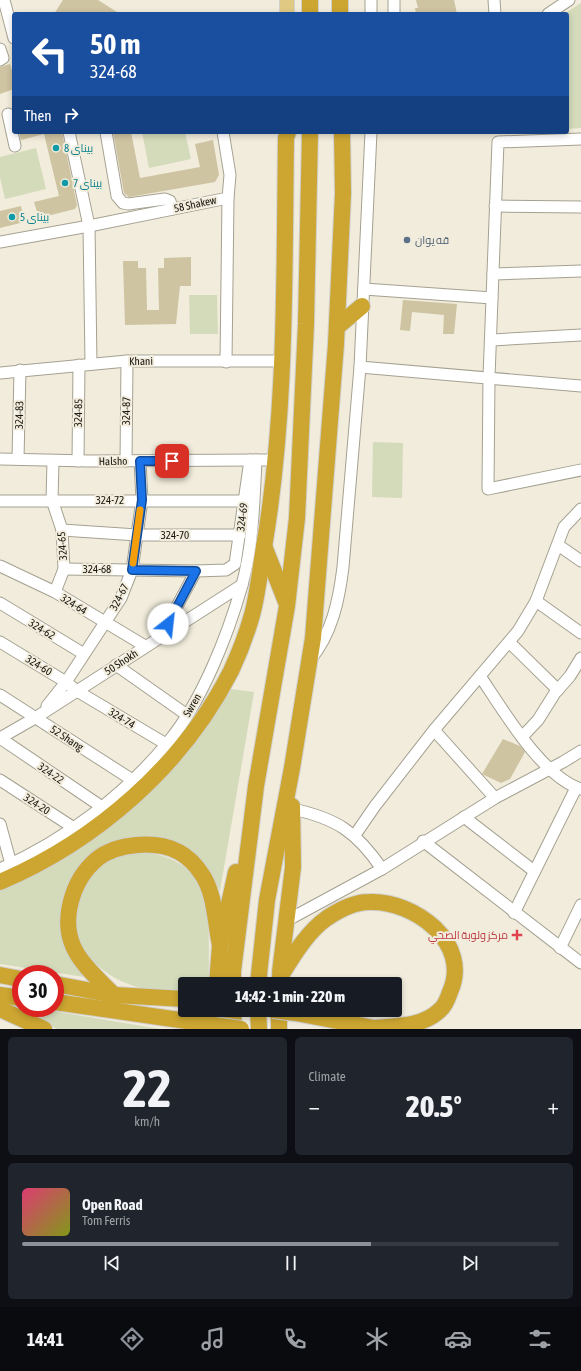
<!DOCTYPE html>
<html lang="en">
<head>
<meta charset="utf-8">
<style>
	:root { --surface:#171b24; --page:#20242c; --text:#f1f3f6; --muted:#9ea1a6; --line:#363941; --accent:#8c9099 }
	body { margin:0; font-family:"Asap Condensed",Cairo,sans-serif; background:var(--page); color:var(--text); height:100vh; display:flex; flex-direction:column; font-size:15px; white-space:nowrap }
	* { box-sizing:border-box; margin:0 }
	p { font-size:13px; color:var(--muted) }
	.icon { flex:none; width:22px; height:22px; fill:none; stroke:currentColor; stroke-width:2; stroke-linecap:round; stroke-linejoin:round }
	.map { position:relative; height:1029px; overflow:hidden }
	.details { display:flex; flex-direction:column; gap:8px; padding:8px; background:#0d0f14; flex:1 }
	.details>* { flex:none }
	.top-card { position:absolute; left:12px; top:12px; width:557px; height:122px; border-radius:4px; box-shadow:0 2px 6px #0003; background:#1a4fa0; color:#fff; overflow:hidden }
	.speed { position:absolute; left:12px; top:965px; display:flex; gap:8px; font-size:20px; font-weight:700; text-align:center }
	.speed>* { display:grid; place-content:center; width:52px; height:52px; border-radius:50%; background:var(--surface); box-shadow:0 2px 6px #0003; line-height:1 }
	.speed .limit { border:6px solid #d22; background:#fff; color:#111 }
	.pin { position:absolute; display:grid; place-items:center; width:34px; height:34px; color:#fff; margin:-17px; border-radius:8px; box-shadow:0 2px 6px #0006 }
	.me { position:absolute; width:44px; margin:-22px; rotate:29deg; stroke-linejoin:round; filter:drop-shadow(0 0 3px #0008) }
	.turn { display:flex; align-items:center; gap:14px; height:84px; padding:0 12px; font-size:18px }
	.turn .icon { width:52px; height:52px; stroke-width:2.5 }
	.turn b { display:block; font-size:28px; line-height:34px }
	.then { display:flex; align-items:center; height:38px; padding:0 12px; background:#0003; gap:8px; font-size:15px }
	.big { font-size:30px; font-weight:800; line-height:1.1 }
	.details .widget { flex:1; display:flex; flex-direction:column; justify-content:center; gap:6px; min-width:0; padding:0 14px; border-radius:6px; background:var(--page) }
	.details .dial { align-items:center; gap:0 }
	.dial b { font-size:52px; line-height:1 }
	.song { display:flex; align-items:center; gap:12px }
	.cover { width:48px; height:48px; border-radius:6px; background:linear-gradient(135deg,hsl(340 70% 55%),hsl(70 70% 35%)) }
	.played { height:4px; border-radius:2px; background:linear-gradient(90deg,var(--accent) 65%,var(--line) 65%) }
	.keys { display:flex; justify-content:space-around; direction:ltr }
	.heat { display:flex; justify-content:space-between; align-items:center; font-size:22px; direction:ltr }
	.details .tiles { flex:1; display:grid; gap:8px; grid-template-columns:1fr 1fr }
	.widget:last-child { grid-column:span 2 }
	.trip { position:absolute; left:178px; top:977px; width:224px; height:40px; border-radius:4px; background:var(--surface); box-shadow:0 2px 6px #0003; font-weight:800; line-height:40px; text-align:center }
	.menu { display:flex; height:64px; justify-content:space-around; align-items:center; background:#090b0e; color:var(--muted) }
	.menu .icon { width:28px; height:28px }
	.menu .selected { color:var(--accent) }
	.menu b { font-size:18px; color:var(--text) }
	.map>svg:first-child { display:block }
	.green { fill:#d4dbbb }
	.building { fill:#cec4a2 }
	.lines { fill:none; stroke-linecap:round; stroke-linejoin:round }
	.minor-casing { stroke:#a5a191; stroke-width:13 }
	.major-casing { stroke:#d0d0cf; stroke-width:16 }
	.highway-casing { stroke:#d0d0cf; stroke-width:18 }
	.minor { stroke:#fff; stroke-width:11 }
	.major { stroke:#e0ca83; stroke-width:14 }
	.highway { stroke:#cca631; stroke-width:16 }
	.highway-bridge-casing { stroke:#d0d0cf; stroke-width:18; stroke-linecap:butt }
	.highway-bridge { stroke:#cca631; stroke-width:16 }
	.route-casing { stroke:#114b97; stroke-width:10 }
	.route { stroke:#1a73e8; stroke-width:7 }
	.slow { stroke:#f59e0b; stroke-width:7 }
	.culture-dot { fill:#0f9aa8; stroke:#f1ecdb; stroke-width:1.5 }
	.service-dot { fill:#5c6f8a; stroke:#f1ecdb; stroke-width:1.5 }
	.health-dot { fill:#e0444e; stroke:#f1ecdb; stroke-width:1.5 }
	.labels { text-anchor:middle; stroke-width:4; stroke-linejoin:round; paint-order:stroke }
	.culture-label { font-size:11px; fill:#0d838f; stroke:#f1ecdb; text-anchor:start }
	.street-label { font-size:11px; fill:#16140e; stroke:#f1ecdb }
	.service-label { font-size:11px; fill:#4e5e75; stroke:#f1ecdb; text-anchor:start }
	.health-label { font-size:11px; fill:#be3a42; stroke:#f1ecdb; text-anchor:end }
</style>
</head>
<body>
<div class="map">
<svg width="581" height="1029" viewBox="0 0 581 1029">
	<rect width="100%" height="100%" fill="#f1ecdb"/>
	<g class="green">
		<path d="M581,3V128L567,129V14H564Z"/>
		<path d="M142,132H185L191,159L149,168Z"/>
		<path d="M36,148L46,189L5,199L0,177V157Z"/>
		<path d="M189,295H217L218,334H190Z"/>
		<path d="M373,442L403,443L402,498L372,497Z"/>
		<path d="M230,689L254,692L220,891C205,860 202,860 171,846C164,843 156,838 148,837C137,835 123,839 113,842C75,855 53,899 62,938C65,953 75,966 84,977L0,964V890L39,871L222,703Z"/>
		<path d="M141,852C219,859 208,925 209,984H185V995C155,991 126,989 102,969C94,962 86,954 81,944C71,923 80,886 97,870C109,859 125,854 141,852Z"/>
		<path d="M5,1003L21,1006V1008H35L160,1029H57Z"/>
	</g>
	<g class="building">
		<path d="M63,0H98L120,14H54Z"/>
		<path d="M416,0H454L457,14H416L415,8H418Z"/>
		<path d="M10,64L14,77V89L0,94V67Z"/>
		<path d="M19,132H62L77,205L75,209L39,218L34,202L59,196L44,134L21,140Z"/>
		<path d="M113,132H131L140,178L200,167L195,144L213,140L219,175L215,182L129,197L124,193Z"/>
		<path d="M21,206L24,222L0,228V211Z"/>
		<path d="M191,257V286H180L176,324L125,325L123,261H138V268H146L147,310H159L158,268H164V258Z"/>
		<path d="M403,300L457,304L454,334H443L444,315L412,312L410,331L400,330Z"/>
		<path d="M503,739L520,746L525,752L510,779L501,783L482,774Z"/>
	</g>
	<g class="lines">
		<g class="minor-casing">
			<g id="minor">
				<path d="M4,0L14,38"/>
				<path d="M371,0V14"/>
				<path d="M394,0V14"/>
				<path d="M494,0L495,14"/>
				<path d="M548,14L569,0"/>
				<path d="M0,49L3,58L0,60"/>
				<path d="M8,114L15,146"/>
				<path d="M69,132L89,226L91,364"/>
				<path d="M106,132L117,196L123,203L128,204L165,199L170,201L172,209"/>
				<path d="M223,132L230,175L228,198"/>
				<path d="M581,139L498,142L489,377L488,489L581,470"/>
				<path d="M495,206L581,207"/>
				<path d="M0,242L89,226L228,198L226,362"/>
				<path d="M493,274L581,271"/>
				<path d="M364,289L492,298"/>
				<path d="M492,340L581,335"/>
				<path d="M360,367L581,386"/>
				<path d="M0,373L127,361H283"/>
				<path d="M0,459L90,461L275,460"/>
				<path d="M18,459L20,370"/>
				<path d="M53,461L52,500L62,530L64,569L55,592"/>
				<path d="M78,461L79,365"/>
				<path d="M126,461L127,361"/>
				<path d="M0,501H244"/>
				<path d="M62,530L137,535H240"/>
				<path d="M558,545L581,561"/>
				<path d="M0,566L55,592L145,646"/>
				<path d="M64,569L196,571L226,570L235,564L250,460"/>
				<path d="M536,601L581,633"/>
				<path d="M0,603L84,654"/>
				<path d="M161,636L196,571"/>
				<path d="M0,642L66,682L77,691L166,744"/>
				<path d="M509,642L558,690"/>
				<path d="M310,660C332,634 339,600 343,567L360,367L371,132"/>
				<path d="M116,665L187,715"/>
				<path d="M480,676C503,710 542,777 581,789"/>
				<path d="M0,695L134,781"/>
				<path d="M47,706L66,682L121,598L132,570L142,500L140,461"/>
				<path d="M434,730L495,798"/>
				<path d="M522,737L538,720L555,693L570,676L581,658"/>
				<path d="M0,738L35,718L242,585"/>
				<path d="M0,738L102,807"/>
				<path d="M0,780L74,828"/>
				<path d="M292,809C336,818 357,832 382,869"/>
				<path d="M464,817L534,871"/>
				<path d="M0,824L11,864"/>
				<path d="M355,835L375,806L434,730L518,631L536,601L564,527L581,509"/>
				<path d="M423,841L581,963"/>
				<path d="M0,869C65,840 124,796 169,741C202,701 228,635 242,585C253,545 254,502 256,460"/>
				<path d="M514,913L576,788"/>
				<path d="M286,921L382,869L495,798L563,762L581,751"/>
				<path d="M560,948L581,905"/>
			</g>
		</g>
		<g class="major-casing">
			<path id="major" d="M287,0V14"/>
		</g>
		<g class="highway-casing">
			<g id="highway">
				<path d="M310,0V14"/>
				<path d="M340,0V14"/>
				<path d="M337,327L362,306"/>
				<path d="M264,546L286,602"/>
				<path d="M0,882C96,841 183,766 231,671C239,654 247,633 252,615C258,593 260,569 264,547C287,412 284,274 286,138L288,132"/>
				<path d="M280,972L293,867L292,806"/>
				<path d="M0,975L21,979"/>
				<path d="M280,977C293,956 307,932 327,918C339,910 355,902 369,902C414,900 472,943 450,992C448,998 445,1006 440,1010C423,1027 396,1026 374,1028"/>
				<path d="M55,984L114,995L185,999"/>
				<path d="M217,984L220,945L236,872"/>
				<path d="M233,984V971L256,786L287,606L297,518L306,324L310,132"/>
				<path d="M258,984L267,900L292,768L313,638L336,344L343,193L342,132"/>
				<path d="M0,995L21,998"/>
				<path d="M114,995C101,982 85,968 76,952C59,922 72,880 97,859C117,843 156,840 179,852C188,857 195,864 201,873C215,892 215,922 220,945"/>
				<path d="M55,1002L207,1024"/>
				<path d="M0,1009L44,1029"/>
				<path d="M218,1010L219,1029"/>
				<path d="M233,1010L234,1029"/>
				<path d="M258,1010L259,1029"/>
				<path d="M296,1013L379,1029"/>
				<path d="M279,1029V1010"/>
			</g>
		</g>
		<use href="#minor" class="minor"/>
		<use href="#major" class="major"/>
		<use href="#highway" class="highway"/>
		<g class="highway-bridge-casing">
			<g id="highway-bridge">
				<path d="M273,1010L296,1013"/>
				<path d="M207,1024L241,1029"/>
			</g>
		</g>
		<use href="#highway-bridge" class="highway-bridge"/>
	</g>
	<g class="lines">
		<g class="route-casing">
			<path id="route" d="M168,624L196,571L132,570L142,500L140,461H172"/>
		</g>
		<use href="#route" class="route"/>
		<path class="slow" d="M133,563L140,510"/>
	</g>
	<g class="culture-dot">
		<circle cx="56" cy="148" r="4"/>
		<circle cx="65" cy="183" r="4"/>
		<circle cx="12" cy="217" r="4"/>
	</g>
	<circle class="service-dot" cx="407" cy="240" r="4"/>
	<path class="health-dot" d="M515 929h4v4h4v4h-4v4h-4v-4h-4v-4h4z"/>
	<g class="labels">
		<g class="culture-label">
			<text x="64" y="152">بيناى 8</text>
			<text x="73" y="187">بيناى 7</text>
			<text x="20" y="221">بيناى 5</text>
		</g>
		<g class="street-label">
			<text transform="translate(195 204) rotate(-12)" y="4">58 Shakew</text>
			<text transform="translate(141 361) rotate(-1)" y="4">Khani</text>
			<text transform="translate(126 411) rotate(-89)" y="4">324-87</text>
			<text transform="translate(78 413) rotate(-89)" y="4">324-85</text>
			<text transform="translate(19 415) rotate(-89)" y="4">324-83</text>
			<text transform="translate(113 461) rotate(-1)" y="4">Halsho</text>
			<text x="110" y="504">324-72</text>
			<text transform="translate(242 517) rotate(-83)" y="4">324-69</text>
			<text x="175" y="539">324-70</text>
			<text transform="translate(62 546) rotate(-94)" y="4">324-65</text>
			<text x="97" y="573">324-68</text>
			<text transform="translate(119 597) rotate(-63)" y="4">324-67</text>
			<text transform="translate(74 604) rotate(31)" y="4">324-64</text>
			<text transform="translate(42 629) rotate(31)" y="4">324-62</text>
			<text transform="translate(121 662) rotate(-33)" y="4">50 Shokh</text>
			<text transform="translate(39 665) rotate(31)" y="4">324-60</text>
			<text transform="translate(192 705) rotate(-60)" y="4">Swren</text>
			<text transform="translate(122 718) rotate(31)" y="4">324-74</text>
			<text transform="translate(67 738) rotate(33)" y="4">52 Shang</text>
			<text transform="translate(51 773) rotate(34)" y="4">324-22</text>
			<text transform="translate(37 804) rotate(33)" y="4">324-20</text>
		</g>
		<g class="service-label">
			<text x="415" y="244">قه یوان</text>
		</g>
		<g class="health-label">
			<text x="508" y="939">مركز ولوبة الصحي</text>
		</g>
	</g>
</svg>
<div class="speed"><div class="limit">30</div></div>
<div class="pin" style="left:172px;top:461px;background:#d93025"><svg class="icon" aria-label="arrive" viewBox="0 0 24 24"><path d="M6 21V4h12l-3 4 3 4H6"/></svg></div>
<svg class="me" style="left:168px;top:624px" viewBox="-20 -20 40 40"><circle r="19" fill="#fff"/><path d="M0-13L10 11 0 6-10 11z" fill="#1a73e8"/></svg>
<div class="trip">14:42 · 1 min · 220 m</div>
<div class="top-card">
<div class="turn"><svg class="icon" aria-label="left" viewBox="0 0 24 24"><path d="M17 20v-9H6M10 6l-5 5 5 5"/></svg><div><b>50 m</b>324-68</div></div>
<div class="then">Then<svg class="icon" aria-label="right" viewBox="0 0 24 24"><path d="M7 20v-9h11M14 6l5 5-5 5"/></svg></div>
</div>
</div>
<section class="details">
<div class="tiles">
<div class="widget dial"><b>22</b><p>km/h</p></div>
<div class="widget"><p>Climate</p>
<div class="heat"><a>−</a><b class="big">20.5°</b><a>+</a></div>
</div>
<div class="widget">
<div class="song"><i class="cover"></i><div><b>Open Road</b><p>Tom Ferris</p></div></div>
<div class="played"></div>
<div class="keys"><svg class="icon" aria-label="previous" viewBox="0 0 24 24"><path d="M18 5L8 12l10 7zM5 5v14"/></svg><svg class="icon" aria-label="pause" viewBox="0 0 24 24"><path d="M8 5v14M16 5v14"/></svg><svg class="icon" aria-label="next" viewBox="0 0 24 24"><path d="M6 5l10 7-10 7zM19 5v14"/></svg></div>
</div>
</div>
</section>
<nav class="menu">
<b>14:41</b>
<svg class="icon selected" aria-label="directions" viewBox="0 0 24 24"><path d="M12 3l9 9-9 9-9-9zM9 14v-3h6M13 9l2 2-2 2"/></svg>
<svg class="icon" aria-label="music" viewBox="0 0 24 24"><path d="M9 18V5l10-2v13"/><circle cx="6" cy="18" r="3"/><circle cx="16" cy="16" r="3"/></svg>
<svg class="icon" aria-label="phone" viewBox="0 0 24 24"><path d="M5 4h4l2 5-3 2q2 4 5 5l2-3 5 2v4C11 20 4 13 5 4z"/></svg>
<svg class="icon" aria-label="climate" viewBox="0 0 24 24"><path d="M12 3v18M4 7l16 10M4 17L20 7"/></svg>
<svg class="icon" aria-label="car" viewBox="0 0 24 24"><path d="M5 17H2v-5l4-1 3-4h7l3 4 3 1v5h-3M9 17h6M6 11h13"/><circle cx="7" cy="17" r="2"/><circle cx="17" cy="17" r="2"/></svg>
<svg class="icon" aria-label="filters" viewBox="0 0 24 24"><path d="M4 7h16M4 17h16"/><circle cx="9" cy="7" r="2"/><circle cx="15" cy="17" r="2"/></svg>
</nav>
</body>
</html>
